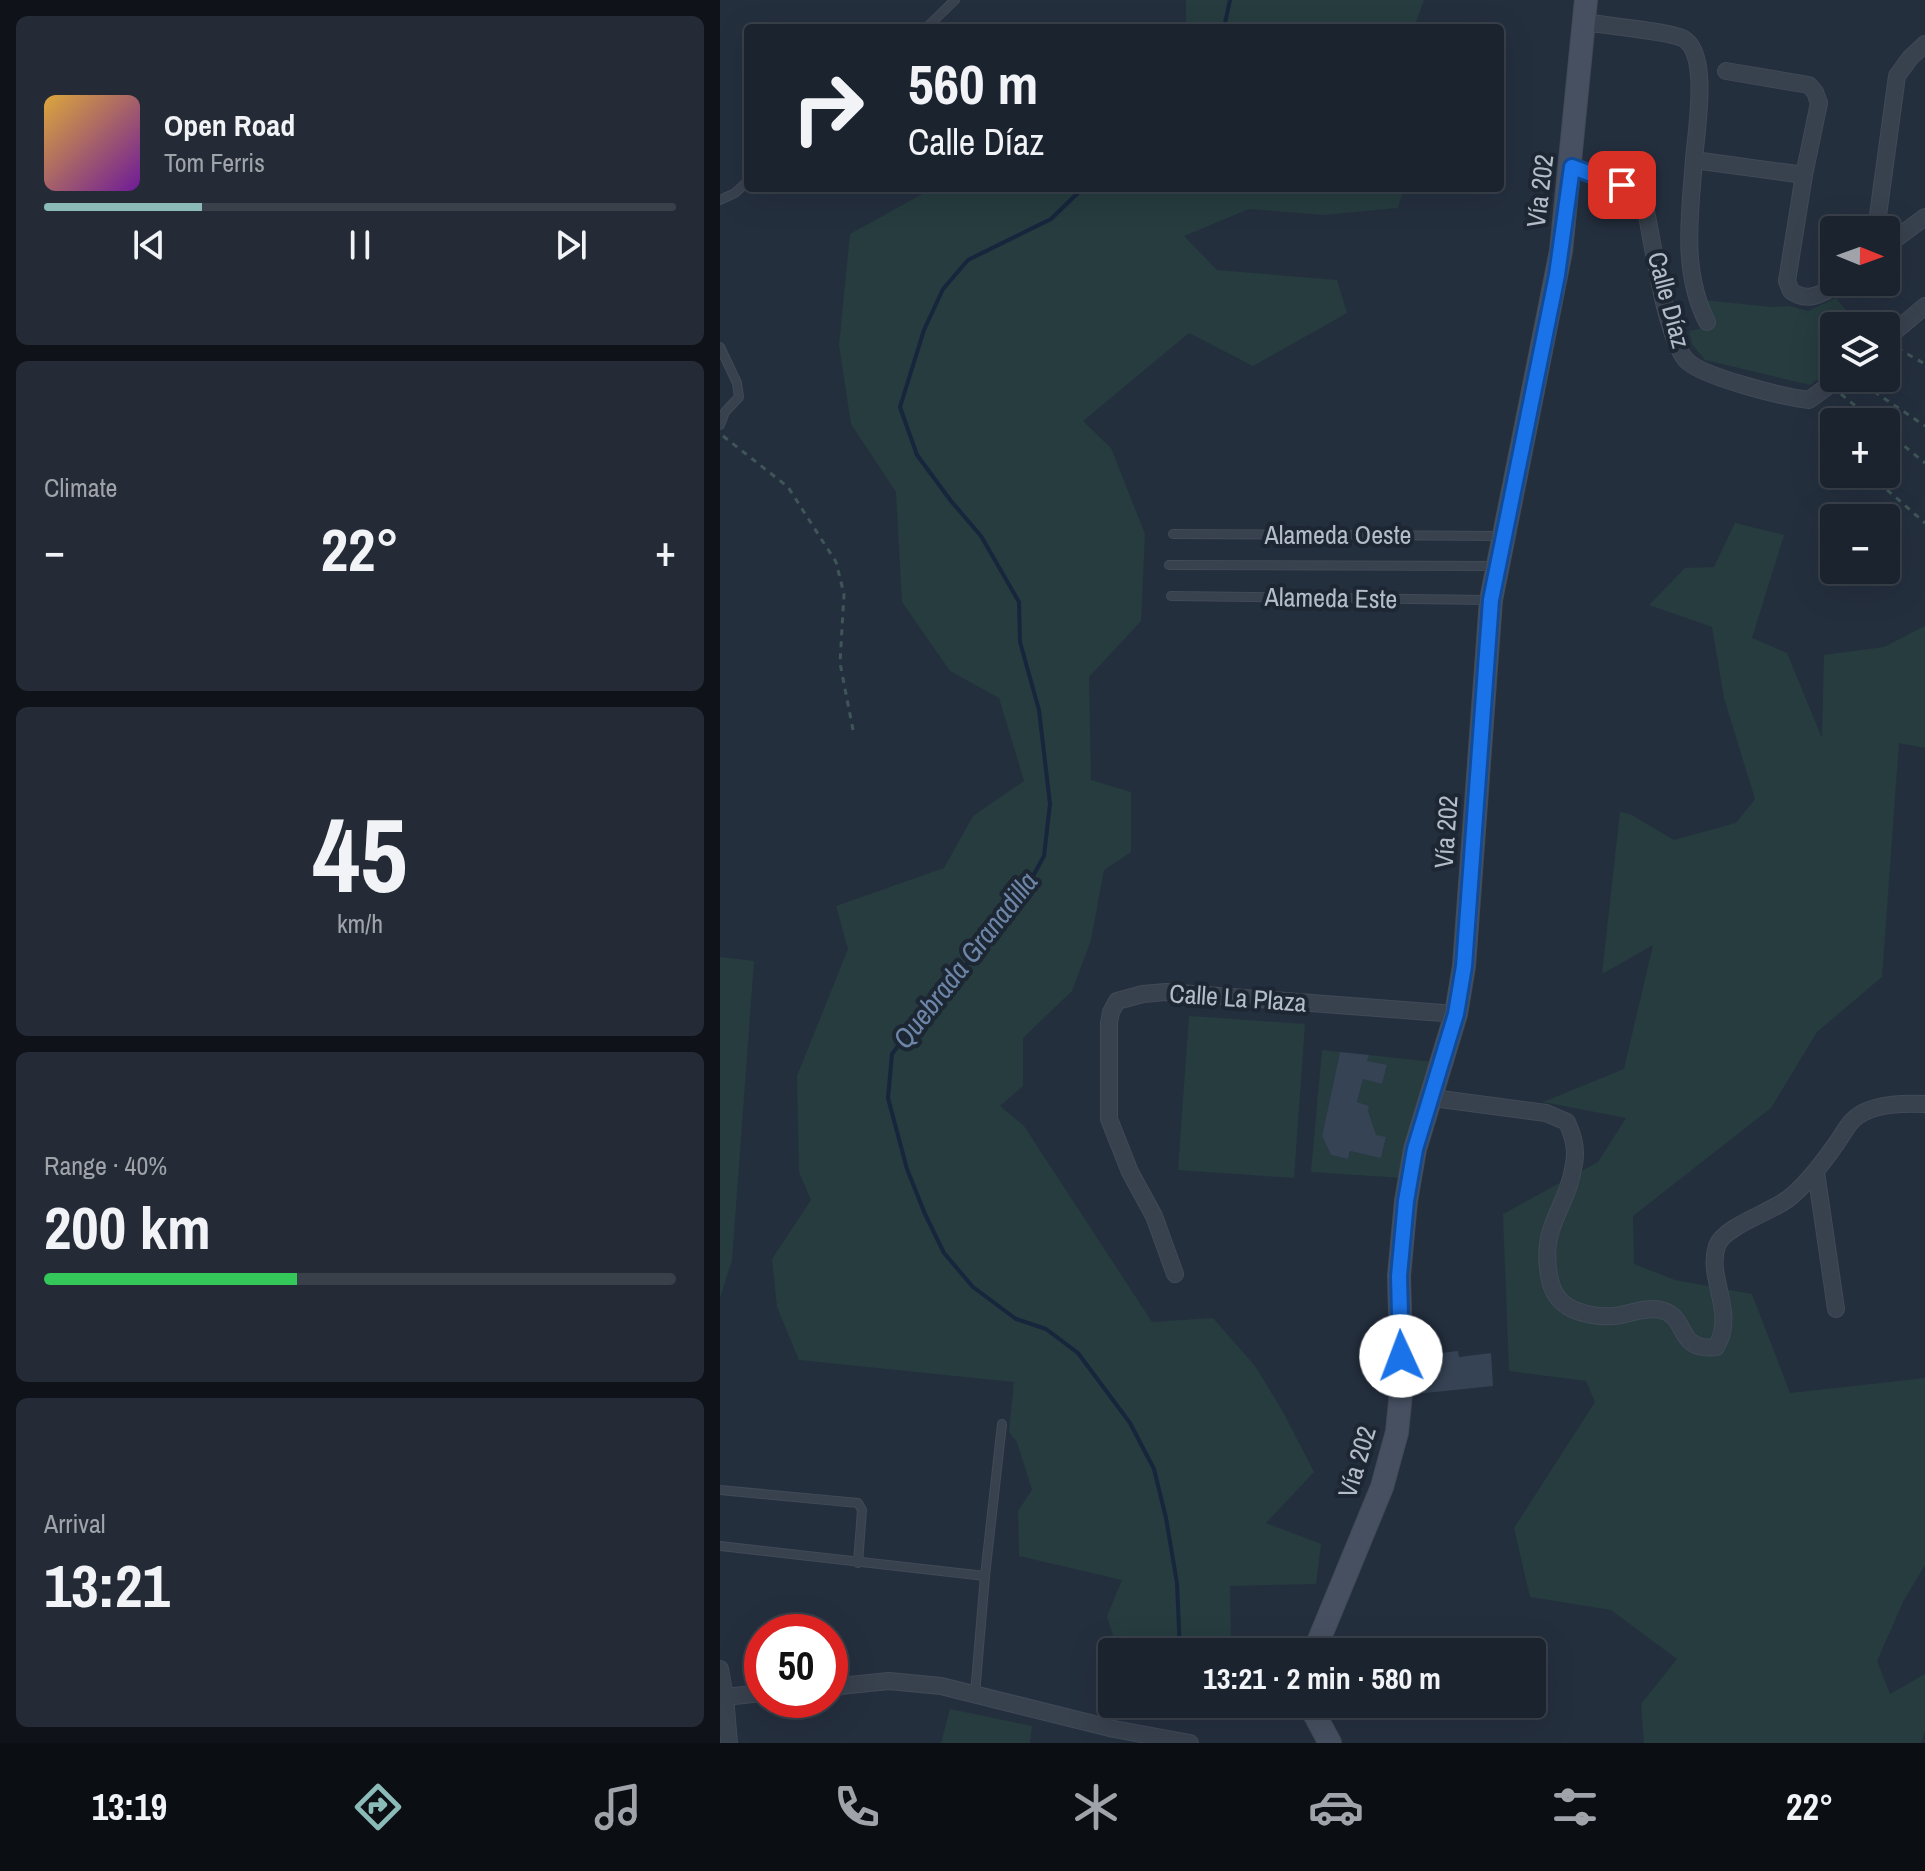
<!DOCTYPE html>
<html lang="en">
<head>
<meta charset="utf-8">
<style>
	:root { --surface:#1b232e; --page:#242b36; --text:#f1f3f6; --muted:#a0a4aa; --line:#39404a; --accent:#8bbbb9 }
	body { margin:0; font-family:"Archivo Narrow",sans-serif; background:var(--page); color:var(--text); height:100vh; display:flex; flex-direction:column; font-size:30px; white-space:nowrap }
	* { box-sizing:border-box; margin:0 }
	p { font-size:26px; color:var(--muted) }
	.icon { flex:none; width:44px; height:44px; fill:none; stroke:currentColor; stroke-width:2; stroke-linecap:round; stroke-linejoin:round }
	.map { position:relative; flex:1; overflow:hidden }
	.panel { display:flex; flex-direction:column; gap:16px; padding:16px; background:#0f1319; width:720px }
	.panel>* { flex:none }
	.guide { position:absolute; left:24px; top:24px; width:760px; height:168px; border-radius:8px; box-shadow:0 8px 32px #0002,0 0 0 2px var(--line); background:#1b232e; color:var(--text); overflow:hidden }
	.needle { width:52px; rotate:91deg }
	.controls { position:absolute; left:1100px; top:216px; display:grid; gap:16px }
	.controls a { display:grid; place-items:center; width:80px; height:80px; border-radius:8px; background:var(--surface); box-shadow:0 8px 32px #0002,0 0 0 2px var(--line); font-size:40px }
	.speed { position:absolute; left:24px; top:1614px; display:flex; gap:16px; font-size:40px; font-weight:700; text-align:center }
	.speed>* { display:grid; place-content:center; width:104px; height:104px; border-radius:50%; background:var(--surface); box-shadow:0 8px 32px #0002,0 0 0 2px var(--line); line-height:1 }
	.speed .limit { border:12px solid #d22; background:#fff; color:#111 }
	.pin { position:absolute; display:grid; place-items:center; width:68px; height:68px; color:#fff; margin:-34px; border-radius:16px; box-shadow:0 4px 12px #0006 }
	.me { position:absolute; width:88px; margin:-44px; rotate:358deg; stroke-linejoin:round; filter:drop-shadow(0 0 6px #0008) }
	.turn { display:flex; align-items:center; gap:28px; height:168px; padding:0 32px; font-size:36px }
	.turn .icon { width:104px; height:104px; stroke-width:2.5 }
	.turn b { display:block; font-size:56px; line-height:68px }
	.big { font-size:60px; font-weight:700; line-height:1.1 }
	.panel .widget { flex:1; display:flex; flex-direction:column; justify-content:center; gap:12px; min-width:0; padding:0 28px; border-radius:12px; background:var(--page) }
	.panel .dial { align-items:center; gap:0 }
	.dial b { font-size:104px; line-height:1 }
	.song { display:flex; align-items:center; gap:24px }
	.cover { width:96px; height:96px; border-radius:12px; background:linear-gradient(135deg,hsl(40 70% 55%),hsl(280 70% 35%)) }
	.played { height:8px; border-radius:4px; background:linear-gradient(90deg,var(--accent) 25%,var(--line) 25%) }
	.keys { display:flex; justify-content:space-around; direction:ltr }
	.heat { display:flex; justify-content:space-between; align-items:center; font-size:44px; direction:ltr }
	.charge { height:12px; border-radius:6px; background:linear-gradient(90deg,#34c759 40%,var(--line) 0) }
	.trip { position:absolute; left:378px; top:1638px; width:448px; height:80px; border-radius:8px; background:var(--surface); box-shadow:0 8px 32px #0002,0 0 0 2px var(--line); font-weight:700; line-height:80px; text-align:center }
	.tabs { display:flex; height:128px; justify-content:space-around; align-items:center; background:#0b0e12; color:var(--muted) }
	.tabs .icon { width:56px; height:56px }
	.tabs .active { color:var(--accent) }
	.tabs b { font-size:36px; color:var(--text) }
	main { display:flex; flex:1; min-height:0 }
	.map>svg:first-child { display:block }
	.green { fill:#263c3f }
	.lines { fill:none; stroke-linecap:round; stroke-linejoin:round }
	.stream { stroke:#17263c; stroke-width:4 }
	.building { fill:#364354 }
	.service-casing { stroke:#414a57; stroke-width:10 }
	.minor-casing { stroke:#414a57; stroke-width:18 }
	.secondary-casing { stroke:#414a57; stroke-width:24 }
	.path { stroke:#3f5557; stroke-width:3; stroke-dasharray:6 6; stroke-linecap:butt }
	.service { stroke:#38414e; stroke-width:8 }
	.minor { stroke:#38414e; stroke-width:16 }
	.secondary { stroke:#465061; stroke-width:22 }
	.route-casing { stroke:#114b97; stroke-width:20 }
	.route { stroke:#1a73e8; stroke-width:14 }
	.labels { text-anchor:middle; stroke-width:8; stroke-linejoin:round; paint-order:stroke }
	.street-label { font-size:26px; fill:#b4bcc9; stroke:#1d2633 }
	.water-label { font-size:28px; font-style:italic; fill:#6d86a8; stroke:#1d2633 }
</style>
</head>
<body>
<main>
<section class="panel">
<div class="widget">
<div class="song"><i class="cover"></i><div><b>Open Road</b><p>Tom Ferris</p></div></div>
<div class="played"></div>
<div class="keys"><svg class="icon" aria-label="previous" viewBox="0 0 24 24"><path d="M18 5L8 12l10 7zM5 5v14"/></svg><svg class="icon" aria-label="pause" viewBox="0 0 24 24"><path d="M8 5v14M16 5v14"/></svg><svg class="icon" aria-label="next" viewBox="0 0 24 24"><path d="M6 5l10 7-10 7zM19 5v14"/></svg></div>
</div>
<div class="widget"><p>Climate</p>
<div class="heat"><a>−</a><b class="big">22°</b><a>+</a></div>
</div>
<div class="widget dial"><b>45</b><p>km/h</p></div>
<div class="widget"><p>Range · 40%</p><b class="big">200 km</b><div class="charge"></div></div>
<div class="widget"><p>Arrival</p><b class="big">13:21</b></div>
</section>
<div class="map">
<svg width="1205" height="1743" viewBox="0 0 1205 1743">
	<rect width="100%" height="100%" fill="#242f3e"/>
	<g class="green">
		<path d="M466,0H704L694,28H466Z"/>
		<path d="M213,188H684L678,208L603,215L529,209L464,236L497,270L617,280L627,313L533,366L469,333L363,421L391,448L425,534L421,621L369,677L371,780L411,792V852L384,870L371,940L352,991L303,1038V1086L280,1106L304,1126L432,1322L493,1318L535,1366L562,1410L594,1472L546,1523L601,1544L596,1584L510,1586L511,1643L503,1652H398L387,1616L402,1580L299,1556L298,1511L312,1490L297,1442L289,1432L294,1382L79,1360L57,1307L52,1259L91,1200L79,1172L77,1076L128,949L116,906L224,868L253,816L304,781L279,698L230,671L182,602L176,492L131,424L119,345L130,234Z"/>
		<path d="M1116,298L1139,326H1114V366L1090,385L985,360L972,344L969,331L993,326L983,300L1052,307L1069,306L1088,311Z"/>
		<path d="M1015,523L1064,535L1032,638L1067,653L1102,738L1104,655L1164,647L1205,626V748L1179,743L1162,977L1097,1032L1051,1108L913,1216L914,1264L955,1280L1032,1294L1070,1393L1205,1378V1565L1184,1600L1157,1661L1170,1694L1205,1674V1731L1201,1743H924L921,1704L957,1659L891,1610L810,1597L794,1528L875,1402L866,1381L789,1371L783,1214L878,1162L906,1118L823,1102L904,1069L933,945L882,974L900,812L910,814L954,840L1016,823L1035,799L1004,698L992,627L929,605L965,568L994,567Z"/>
		<path d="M0,957L34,961L12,1260L0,1298Z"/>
		<path d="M469,1016L585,1024L574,1178L458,1170Z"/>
		<path d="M602,1050L620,1052L602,1136L611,1155L628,1159L630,1151L661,1157L666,1138L650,1134L645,1121L649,1106L637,1102L643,1079L662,1083L667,1066L647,1061L649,1055L714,1062L682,1178L591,1172Z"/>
		<path d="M230,1709L312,1726L310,1743H221Z"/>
	</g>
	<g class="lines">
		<g class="stream">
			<path d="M504,28L510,0"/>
			<path d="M363,188L331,219L248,260L223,289L204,330L180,407L197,455L231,501L261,536L299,602L300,642L319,710L330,804L324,856L307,887L247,964L218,993L172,1054L168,1098L187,1169L205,1214L224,1253L253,1287L296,1319L326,1329L358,1353L410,1423L434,1469L446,1518L457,1583L460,1652"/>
		</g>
	</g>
	<g class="building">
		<path d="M620,1052L649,1055L647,1061L667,1065L662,1084L643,1079L637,1102L649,1106L648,1111L656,1135L666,1137L661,1158L630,1151L628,1159L611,1155L602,1136Z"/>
		<path d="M738,1351L739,1357L771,1353L773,1386L695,1394V1356Z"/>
	</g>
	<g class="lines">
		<g class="service-casing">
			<g id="service">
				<path d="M206,28L235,0"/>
				<path d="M0,200L15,193L28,181"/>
				<path d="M0,347L17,383L19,397L5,412L0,425"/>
				<path d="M453,534L780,536"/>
				<path d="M449,565L776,566"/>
				<path d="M451,596L770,600"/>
				<path d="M0,1490L138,1503L142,1510L138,1563"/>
				<path d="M0,1546L265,1576"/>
				<path d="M255,1694L265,1576L282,1424"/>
			</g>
		</g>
		<g class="minor-casing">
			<g id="minor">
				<path d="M864,22C882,25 953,32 964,39C990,55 976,131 974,160L1084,175L1067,281L1071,291C1089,304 1105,292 1122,282"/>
				<path d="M1006,71L1089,85L1095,92L1099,103L1084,175"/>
				<path d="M974,160C970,214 961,271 987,322"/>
				<path d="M852,167L902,185L918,195L926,211C933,244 946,338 966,360C982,377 1064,397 1089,400L1119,378"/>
				<path d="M1156,230L1177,76L1190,58L1205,44"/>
				<path d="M1166,246L1205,217"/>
				<path d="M1166,339L1205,306"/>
				<path d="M713,1098L826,1113L847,1122C853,1136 857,1149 854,1164C847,1211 818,1226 830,1280C833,1295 843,1306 857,1311C868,1315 881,1317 893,1316C908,1315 925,1306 941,1310C969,1316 955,1352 996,1347C1017,1313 986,1278 997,1246C1003,1227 1051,1212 1068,1199C1087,1184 1102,1164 1116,1144C1122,1136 1127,1125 1134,1119C1151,1103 1184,1103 1205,1104"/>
				<path d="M1096,1172L1116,1309"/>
				<path d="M455,1274L434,1216L410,1172L389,1119V1023L391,1012L397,1001L423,994L446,992L736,1014"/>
				<path d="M0,1669L5,1697L42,1693"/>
				<path d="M110,1687L169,1681L221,1686L394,1729L470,1743"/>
				<path d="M5,1697L9,1743"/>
			</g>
		</g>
		<g class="secondary-casing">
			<g id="secondary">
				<path d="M594,1652L662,1487L677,1432L682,1383L679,1276L686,1201L695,1149L736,1014L744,966L771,600L841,251L866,0"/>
				<path d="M589,1704L610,1743"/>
			</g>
		</g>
		<g class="path">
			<path d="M1177,348L1205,364"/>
			<path d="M1134,378L1205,426"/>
			<path d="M1121,394L1155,422"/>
			<path d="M1099,412L1114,431"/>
			<path d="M1166,431L1205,463"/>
			<path d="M3,436L68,487L116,562L124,594L120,663L133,730"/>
			<path d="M1149,474L1205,523"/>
		</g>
		<use href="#service" class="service"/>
		<use href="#minor" class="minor"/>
		<use href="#secondary" class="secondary"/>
	</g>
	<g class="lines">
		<g class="route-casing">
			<path id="route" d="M681,1356L679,1276L686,1201L695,1149L736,1014L744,966L771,600L837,275L852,167L902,185"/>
		</g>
		<use href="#route" class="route"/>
	</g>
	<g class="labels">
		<g class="street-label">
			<text transform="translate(820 191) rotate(-83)" y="9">Vía 202</text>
			<text transform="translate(949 300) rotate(75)" y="9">Calle Díaz</text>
			<text x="618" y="544">Alameda Oeste</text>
			<text transform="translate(611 598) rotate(1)" y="9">Alameda Este</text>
			<text transform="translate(726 832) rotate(-86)" y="9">Vía 202</text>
			<text transform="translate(518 998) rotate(4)" y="9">Calle La Plaza</text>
			<text transform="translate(637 1462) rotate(-73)" y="9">Vía 202</text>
		</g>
		<g class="water-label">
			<text transform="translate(245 960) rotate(-52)" y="10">Quebrada Granadilla</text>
		</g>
	</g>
</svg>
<div class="controls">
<a><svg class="needle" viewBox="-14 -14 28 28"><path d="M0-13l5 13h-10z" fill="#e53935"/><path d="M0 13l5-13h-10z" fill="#a0a4aa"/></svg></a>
<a><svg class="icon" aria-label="layers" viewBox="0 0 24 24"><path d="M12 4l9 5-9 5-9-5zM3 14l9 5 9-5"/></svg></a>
<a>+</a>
<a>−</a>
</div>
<div class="speed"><div class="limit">50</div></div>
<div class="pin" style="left:902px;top:185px;background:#d93025"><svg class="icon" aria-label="arrive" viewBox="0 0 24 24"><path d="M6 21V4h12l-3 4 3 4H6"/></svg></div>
<svg class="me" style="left:681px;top:1356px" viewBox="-20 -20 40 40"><circle r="19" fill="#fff"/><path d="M0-13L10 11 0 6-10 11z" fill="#1a73e8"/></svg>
<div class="trip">13:21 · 2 min · 580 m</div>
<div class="guide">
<div class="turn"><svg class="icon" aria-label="right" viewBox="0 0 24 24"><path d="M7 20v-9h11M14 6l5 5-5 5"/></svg><div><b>560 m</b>Calle Díaz</div></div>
</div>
</div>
</main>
<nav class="tabs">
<b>13:19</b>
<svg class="icon active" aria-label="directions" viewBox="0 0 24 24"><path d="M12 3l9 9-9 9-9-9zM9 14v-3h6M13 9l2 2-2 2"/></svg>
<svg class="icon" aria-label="music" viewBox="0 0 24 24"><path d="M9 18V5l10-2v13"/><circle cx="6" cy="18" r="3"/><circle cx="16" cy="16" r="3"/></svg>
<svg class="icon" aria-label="phone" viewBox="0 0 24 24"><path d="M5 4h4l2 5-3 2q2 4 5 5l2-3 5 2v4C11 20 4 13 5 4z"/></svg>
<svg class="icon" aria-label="climate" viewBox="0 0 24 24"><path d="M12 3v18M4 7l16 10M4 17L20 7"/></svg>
<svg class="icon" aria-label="car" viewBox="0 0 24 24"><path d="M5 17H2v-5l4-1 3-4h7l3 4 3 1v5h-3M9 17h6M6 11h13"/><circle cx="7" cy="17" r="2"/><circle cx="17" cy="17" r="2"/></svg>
<svg class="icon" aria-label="filters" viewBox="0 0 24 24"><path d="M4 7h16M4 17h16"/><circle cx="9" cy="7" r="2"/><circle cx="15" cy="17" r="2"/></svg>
<b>22°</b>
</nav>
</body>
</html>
